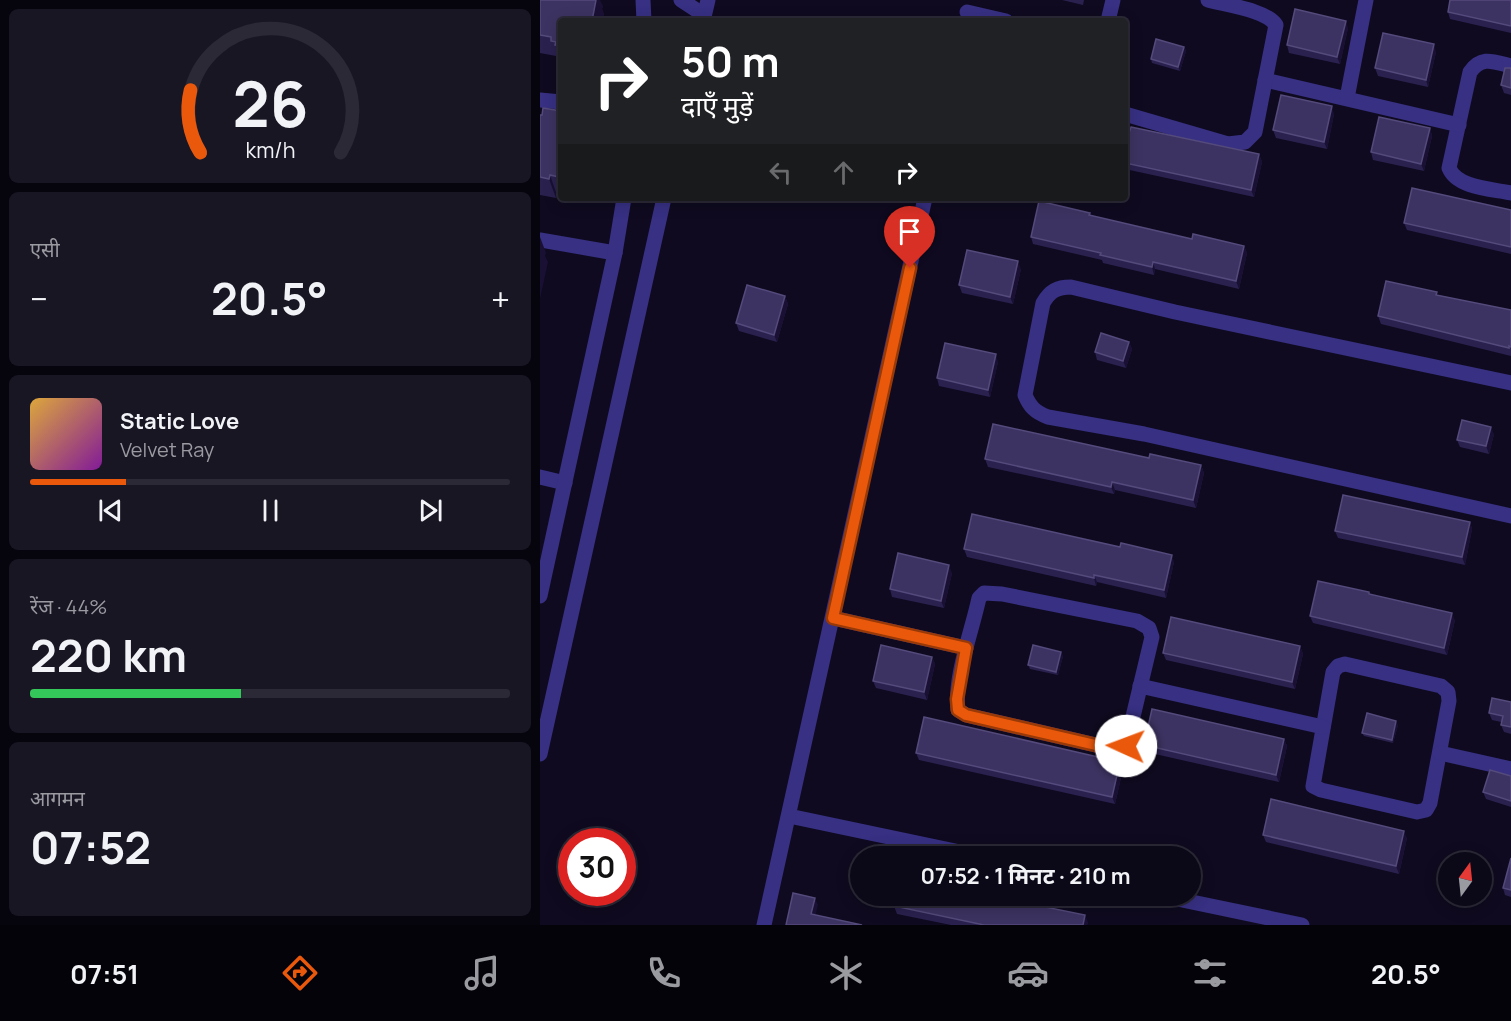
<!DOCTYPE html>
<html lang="hi">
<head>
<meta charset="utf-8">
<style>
	:root { --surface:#0b0817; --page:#191624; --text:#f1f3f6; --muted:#9a9aa1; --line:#2b2936; --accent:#ea580c }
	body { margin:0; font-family:Manrope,"Noto Sans Devanagari",sans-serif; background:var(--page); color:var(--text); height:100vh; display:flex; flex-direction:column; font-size:22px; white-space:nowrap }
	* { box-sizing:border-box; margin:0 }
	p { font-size:20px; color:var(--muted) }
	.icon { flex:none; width:33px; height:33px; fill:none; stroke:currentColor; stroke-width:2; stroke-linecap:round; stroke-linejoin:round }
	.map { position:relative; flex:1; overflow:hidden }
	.side { display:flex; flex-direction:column; gap:9px; padding:9px; background:#06040d; width:540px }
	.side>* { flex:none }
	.guide { position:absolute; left:18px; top:18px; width:570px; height:183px; border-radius:6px; box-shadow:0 3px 15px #0003,0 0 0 2px var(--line); background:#202124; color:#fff; overflow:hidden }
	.needle { width:39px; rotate:15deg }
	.tools { position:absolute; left:898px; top:852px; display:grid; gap:12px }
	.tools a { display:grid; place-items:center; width:54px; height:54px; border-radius:50%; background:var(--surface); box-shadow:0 3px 15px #0003,0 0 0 2px var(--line); font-size:30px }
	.speed { position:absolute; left:18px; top:828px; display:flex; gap:12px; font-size:30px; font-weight:700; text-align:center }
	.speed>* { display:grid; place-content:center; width:78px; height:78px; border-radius:50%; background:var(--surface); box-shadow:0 3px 15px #0003,0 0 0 2px var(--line); line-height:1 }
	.speed .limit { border:9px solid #d22; background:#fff; color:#111 }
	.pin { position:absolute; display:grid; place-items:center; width:51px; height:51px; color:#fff; margin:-62px -26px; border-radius:50% 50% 50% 0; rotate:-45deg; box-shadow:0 0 6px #0007 }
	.pin .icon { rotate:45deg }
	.me { position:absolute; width:66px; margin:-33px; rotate:272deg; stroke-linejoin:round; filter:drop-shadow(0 0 4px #0008) }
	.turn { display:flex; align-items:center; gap:21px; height:126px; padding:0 24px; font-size:27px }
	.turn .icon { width:78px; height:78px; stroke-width:2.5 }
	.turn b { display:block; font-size:42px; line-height:51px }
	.lanes { display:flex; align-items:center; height:57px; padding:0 24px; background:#0003; justify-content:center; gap:30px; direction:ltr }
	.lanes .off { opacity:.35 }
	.big { font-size:45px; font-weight:700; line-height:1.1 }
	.side .card { flex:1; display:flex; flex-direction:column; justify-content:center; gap:9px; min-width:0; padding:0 21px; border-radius:9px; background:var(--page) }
	.side .dial { align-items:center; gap:0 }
	.dial svg { height:156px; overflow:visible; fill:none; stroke:var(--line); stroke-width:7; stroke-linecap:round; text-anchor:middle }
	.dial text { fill:var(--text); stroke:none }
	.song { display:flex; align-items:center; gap:18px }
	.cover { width:72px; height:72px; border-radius:9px; background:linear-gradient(135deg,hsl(40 70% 55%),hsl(290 70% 35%)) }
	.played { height:6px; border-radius:3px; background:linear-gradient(90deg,var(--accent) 20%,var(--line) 20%) }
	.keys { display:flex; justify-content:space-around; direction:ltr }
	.heat { display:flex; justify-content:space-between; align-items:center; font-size:33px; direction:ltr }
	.charge { height:9px; border-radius:4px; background:linear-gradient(90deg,#34c759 44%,var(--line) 0) }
	.trip { position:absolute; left:310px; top:846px; width:351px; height:60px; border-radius:30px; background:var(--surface); box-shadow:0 3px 15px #0003,0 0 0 2px var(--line); font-weight:700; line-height:60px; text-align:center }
	.tab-bar { display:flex; height:96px; justify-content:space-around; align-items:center; background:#040309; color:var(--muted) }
	.tab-bar .icon { width:42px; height:42px }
	.tab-bar .on { color:var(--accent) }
	.tab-bar b { font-size:27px; color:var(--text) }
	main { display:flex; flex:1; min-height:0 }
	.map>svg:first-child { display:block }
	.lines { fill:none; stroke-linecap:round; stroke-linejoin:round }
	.street { stroke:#373083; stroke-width:15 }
	.wall { fill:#2b214f }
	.shaded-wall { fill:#191034 }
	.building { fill:#3d3362; stroke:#544a7b; stroke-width:1.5 }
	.route-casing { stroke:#983908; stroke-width:15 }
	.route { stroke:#ea580c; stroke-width:10 }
</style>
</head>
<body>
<main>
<section class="side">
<div class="card dial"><svg viewBox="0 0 100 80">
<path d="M14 69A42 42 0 1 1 86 69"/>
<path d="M14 69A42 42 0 0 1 9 37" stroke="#ea580c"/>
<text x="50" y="56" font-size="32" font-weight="700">26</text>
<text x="50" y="72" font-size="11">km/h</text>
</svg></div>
<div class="card"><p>एसी</p>
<div class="heat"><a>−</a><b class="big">20.5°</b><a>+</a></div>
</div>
<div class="card">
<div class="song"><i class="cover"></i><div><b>Static Love</b><p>Velvet Ray</p></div></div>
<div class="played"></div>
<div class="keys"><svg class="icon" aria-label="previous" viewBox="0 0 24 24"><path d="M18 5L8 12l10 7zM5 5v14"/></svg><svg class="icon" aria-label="pause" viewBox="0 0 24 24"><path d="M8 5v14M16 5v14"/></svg><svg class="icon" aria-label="next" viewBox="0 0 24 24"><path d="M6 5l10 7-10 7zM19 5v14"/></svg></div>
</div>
<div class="card"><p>रेंज · 44%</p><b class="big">220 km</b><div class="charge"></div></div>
<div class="card"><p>आगमन</p><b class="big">07:52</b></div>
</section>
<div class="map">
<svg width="971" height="925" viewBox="0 0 971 925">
	<rect width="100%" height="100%" fill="#0f0a1f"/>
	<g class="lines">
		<g class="street">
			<path d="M103,0L104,21"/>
			<path d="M141,0L164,15"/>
			<path d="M427,12L466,21"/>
			<path d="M163,21L168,0"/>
			<path d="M568,21L573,0"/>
			<path d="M971,66C954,62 942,55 930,72L909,168C917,188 952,189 971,193"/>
			<path d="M725,80L919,125"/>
			<path d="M807,98L826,0"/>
			<path d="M0,100L21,102"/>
			<path d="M585,114L688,144L705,142L715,132L736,25C726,10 686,5 668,0"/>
			<path d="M0,240L75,253"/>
			<path d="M971,383L635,312L531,287C517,287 510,291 503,303L485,395C490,407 495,412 508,417L604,434L971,516"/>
			<path d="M0,477L25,483"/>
			<path d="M444,593L462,594L597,621L609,628L612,637L586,746L573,749L426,715L418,710C414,677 432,631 439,598Z"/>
			<path d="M0,596L75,253L84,198"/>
			<path d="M293,618L426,648"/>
			<path d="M805,664L901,686L908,692L909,701L890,803L886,810L877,812L781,790L773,786L793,672L798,666Z"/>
			<path d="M600,686L783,727"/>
			<path d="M900,753L971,769"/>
			<path d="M0,754L124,198"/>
			<path d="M249,816L439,856"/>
			<path d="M623,896L762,925"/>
			<path d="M224,925L385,198"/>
		</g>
	</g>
	<g class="wall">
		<path d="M0,0L63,6L62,9L64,15L63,21H21V61L18,60L16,56L0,53Z"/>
		<path d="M522,0H544L543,5Z"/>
		<path d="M971,0V33L910,19L908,12Z"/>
		<path d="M808,28L800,64L749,53L747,45Z"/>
		<path d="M644,47L646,51L640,71L612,63L611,59Z"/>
		<path d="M896,52L888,87L838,76L835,68Z"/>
		<path d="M971,68V95L964,93L961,85Z"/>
		<path d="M21,111V195H17L16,198L0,195V115Z"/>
		<path d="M794,114L787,149L736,138L733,130Z"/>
		<path d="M890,128L892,136L884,171L833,160L831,152Z"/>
		<path d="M585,135L719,154L722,162L714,197L585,169Z"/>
		<path d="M971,210V254L867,230L864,223Z"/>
		<path d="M550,213L551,216L652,239L704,246L707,253L699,289L615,269L614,275L563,263L562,260L493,244L491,237Z"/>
		<path d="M481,269L473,304L422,293L419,285Z"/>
		<path d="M898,295L971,310V356L841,324L838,316Z"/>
		<path d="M245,296L248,304L237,342L199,331L196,323Z"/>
		<path d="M589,342L592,349L586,368L557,360L555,352Z"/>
		<path d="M458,362L450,397L399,386L397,378Z"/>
		<path d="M954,434L949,454L920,447L917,440Z"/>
		<path d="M609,458L661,465L664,473L656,508L575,490L574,494L448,467L445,459Z"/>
		<path d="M930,522L932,529L925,565L798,538L795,531Z"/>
		<path d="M580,547L634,562L626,598L557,582L556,586L427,557L424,549Z"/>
		<path d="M412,573L404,608L352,597L350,589Z"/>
		<path d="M830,594L915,620L907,655L773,623L770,616Z"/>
		<path d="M760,646L763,654L755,689L626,660L623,653Z"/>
		<path d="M523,656L518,675L490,669L488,665Z"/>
		<path d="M392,657L395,664L387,700L336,688L333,681Z"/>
		<path d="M971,702V734L964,732L961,725V722L952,720L949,713Z"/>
		<path d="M858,725L853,743L824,736L822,733Z"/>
		<path d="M744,739L747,746L739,782L606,752L604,745Z"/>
		<path d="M376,753L583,769L575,804L379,760Z"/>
		<path d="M971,776V807L946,799L943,792Z"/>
		<path d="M723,835L867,838L859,874L726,842Z"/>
		<path d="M971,858V897L965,895L963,888Z"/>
		<path d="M354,906L548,922L547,925H411L357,914Z"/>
	</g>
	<g class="shaded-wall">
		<path d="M56,0H60L63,6L62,9L64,15L63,21H52Z"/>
		<path d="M806,21L808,28L800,64L797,57Z"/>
		<path d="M894,44L896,52L888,87L886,80Z"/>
		<path d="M644,47L646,51L640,71L638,67Z"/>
		<path d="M792,106L794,114L787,149L784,142Z"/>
		<path d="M890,128L892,136L884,171L881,164Z"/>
		<path d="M719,154L722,162L714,197L711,190Z"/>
		<path d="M10,175L17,195L16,198L9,179Z"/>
		<path d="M0,237L6,253L5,256L8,262L0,299Z"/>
		<path d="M704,246L707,253L699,289L696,281Z"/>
		<path d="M478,261L481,269L473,304L470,297Z"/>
		<path d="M613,262L615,269L614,275L612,267Z"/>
		<path d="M245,296L248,304L237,342L234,335Z"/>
		<path d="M589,342L592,349L586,368L583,361Z"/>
		<path d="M456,354L458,362L450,397L448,390Z"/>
		<path d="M951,427L954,434L949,454L946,446Z"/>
		<path d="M661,465L664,473L656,508L653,500Z"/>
		<path d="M572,482L575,490L574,494L571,487Z"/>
		<path d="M930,522L932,529L925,565L922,557Z"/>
		<path d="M632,555L634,562L626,598L624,590Z"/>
		<path d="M409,565L412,573L404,608L401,601Z"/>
		<path d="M554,575L557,582L556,586L554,578Z"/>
		<path d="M912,613L915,620L907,655L904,648Z"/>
		<path d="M760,646L763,654L755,689L752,682Z"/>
		<path d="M521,652L523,656L518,675L516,672Z"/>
		<path d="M392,657L395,664L387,700L384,692Z"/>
		<path d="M856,721L858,725L853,743L852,740Z"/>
		<path d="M744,739L747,746L739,782L736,775Z"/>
		<path d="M580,762L583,769L575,804L572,797Z"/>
		<path d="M864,831L867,838L859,874L856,866Z"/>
		<path d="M275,898L278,905L274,922L271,914Z"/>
		<path d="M545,915L548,922L547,925H543Z"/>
	</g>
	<g class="building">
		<path d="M0,0H56L52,21H21V46L15,45L16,42L11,41V37L0,35Z"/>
		<path d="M910,0H971V26L908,12Z"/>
		<path d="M755,9L806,21L797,57L747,45Z"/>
		<path d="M843,33L894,44L886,80L835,68Z"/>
		<path d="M616,39L644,47L638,67L611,59Z"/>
		<path d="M965,68H971V88L961,85Z"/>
		<path d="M741,95L792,106L784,142L733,130Z"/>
		<path d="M3,108L21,111V174L20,173L19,177L10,175L9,179L0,177V115H2Z"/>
		<path d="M839,117L890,128L881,164L831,152Z"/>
		<path d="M591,127L719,154L711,190L585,163V135L588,136Z"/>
		<path d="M872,188L971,210V247L864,223Z"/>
		<path d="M499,201L550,213L549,215L652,239L653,234L704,246L696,281L613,262L612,267L560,255L561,253L491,237Z"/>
		<path d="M427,250L478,261L470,297L419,285Z"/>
		<path d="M846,281L897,292L896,295L971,310V347L969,346V348L838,316Z"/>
		<path d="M207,285L245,296L234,335L196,323Z"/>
		<path d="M561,333L589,342L583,361L555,352Z"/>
		<path d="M405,343L456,354L448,390L397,378Z"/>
		<path d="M922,420L951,427L946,446L917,440Z"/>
		<path d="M453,424L609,458L610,454L661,465L653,500L572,482L571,487L445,459Z"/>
		<path d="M803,495L930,522L922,557L795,531Z"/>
		<path d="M432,514L580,547L581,543L632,555L624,590L554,575V578L424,549Z"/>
		<path d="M358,553L409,565L401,601L350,589Z"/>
		<path d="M778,581L829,592V594L912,613L904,648L770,616Z"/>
		<path d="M631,617L760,646L752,682L623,653Z"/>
		<path d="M341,645L392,657L384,692L333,681Z"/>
		<path d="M493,645L521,652L516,672L488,665Z"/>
		<path d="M952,698L971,702V727L961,725L963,716L949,713Z"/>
		<path d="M612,709L744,739L736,775L604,745Z"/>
		<path d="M827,713L856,721L852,740L822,733Z"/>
		<path d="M384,717L580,762L572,797L376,753Z"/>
		<path d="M950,770L971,776V801L943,792Z"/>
		<path d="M731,799L864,831L856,866L723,835Z"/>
		<path d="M971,858V890L963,888Z"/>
		<path d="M253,893L275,898L271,914L322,925H246Z"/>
		<path d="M356,896H452L545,915L543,925H444L354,906Z"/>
	</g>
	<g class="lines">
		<g class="route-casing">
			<path id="route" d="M370,268L293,618L426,648L417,699L418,710L426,715L573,749L586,746"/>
		</g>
		<use href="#route" class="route"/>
	</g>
</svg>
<div class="tools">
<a><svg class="needle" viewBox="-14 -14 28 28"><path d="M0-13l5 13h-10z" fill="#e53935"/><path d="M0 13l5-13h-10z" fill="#9a9aa1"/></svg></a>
</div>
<div class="speed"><div class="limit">30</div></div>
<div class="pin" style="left:370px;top:268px;background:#d93025"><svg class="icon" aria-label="arrive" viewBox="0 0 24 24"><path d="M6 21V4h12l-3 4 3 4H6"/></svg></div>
<svg class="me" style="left:586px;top:746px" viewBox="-20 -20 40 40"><circle r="19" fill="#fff"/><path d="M0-13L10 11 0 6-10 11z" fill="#ea580c"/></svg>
<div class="trip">07:52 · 1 मिनट · 210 m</div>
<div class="guide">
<div class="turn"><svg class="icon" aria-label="right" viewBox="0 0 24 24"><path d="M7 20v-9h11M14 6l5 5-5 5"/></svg><div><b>50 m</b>दाएँ मुड़ें</div></div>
<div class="lanes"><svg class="icon off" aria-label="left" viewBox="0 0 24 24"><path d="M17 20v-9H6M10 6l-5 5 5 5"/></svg><svg class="icon off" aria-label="ahead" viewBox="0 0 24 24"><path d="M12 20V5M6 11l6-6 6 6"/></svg><svg class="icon" aria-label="right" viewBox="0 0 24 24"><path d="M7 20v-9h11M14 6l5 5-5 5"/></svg></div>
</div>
</div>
</main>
<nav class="tab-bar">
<b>07:51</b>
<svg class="icon on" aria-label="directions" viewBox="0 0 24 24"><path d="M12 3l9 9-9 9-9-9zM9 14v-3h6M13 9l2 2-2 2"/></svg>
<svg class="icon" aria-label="music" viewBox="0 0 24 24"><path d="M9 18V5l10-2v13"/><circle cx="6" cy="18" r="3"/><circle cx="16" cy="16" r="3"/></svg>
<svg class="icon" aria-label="phone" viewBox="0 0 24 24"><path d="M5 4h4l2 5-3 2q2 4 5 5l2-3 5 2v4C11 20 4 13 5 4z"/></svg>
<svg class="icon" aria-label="climate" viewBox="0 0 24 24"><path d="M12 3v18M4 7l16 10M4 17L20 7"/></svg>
<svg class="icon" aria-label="car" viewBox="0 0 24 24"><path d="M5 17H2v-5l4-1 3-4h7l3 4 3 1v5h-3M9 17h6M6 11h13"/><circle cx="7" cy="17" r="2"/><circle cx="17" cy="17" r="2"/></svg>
<svg class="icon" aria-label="filters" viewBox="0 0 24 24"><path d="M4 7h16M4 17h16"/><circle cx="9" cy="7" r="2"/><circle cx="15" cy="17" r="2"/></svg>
<b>20.5°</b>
</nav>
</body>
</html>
